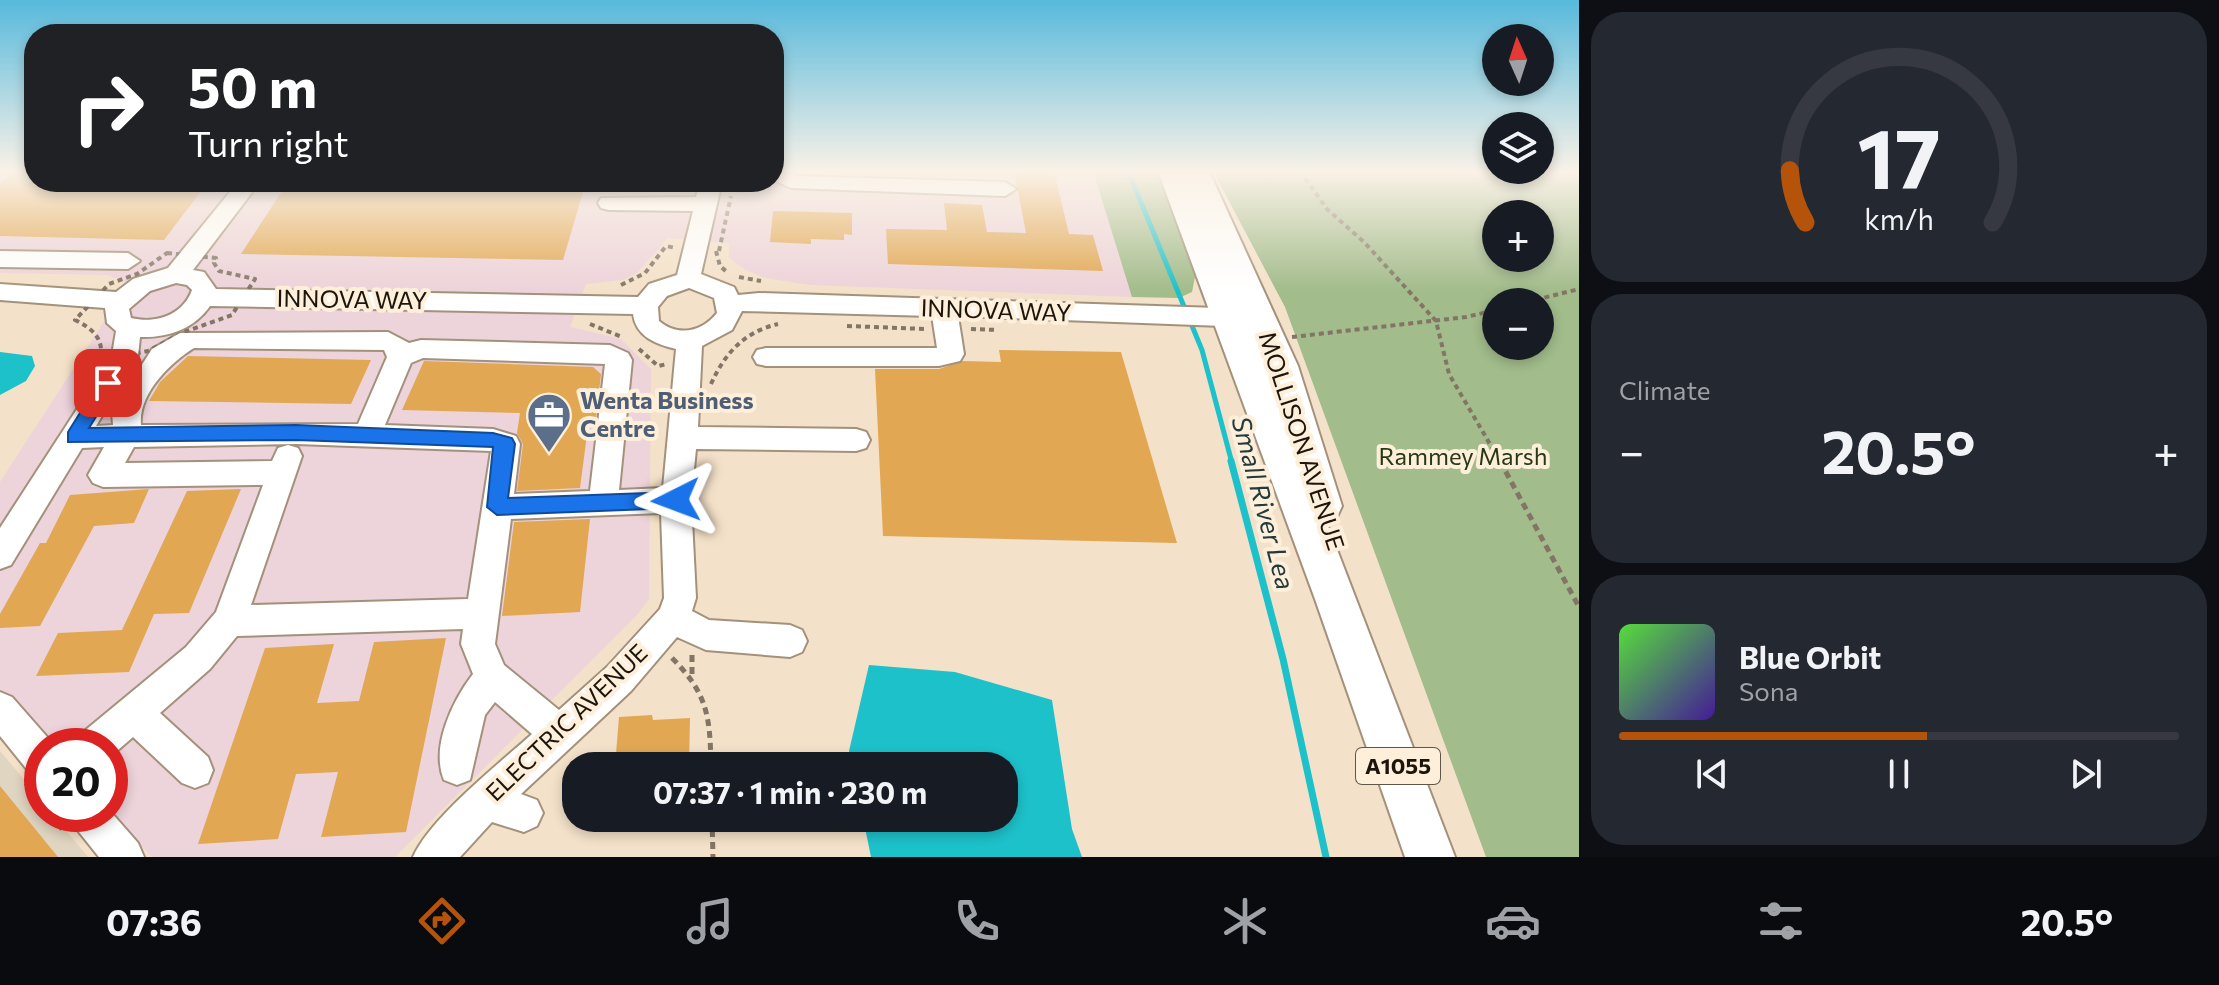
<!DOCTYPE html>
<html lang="en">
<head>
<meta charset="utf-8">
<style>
	:root { --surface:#171b24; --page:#242831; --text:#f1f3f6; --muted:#9ea1a6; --line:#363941; --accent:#b45309 }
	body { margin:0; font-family:Commissioner,sans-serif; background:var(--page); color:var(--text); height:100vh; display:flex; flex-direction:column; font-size:30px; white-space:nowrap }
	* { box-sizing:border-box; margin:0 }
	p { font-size:26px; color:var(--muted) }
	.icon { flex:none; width:44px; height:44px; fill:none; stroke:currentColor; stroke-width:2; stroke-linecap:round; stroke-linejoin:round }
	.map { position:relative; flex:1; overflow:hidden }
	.sheet { display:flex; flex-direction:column; gap:12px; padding:12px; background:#0d0f14; width:640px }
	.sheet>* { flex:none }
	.top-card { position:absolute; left:24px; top:24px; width:760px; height:168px; border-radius:32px; box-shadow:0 4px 12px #0003; background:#202124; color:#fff; overflow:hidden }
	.needle { width:52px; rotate:357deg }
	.controls { position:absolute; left:1482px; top:24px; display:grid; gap:16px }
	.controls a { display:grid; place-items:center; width:72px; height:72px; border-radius:50%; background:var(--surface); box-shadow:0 4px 12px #0003; font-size:40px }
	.speed { position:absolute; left:24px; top:728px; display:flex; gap:16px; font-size:40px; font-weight:700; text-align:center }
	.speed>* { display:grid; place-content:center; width:104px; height:104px; border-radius:50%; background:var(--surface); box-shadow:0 4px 12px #0003; line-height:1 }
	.speed .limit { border:12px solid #d22; background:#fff; color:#111 }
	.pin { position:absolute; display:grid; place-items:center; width:68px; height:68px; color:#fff; margin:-34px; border-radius:16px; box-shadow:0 4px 12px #0006 }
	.me { position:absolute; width:88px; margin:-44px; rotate:267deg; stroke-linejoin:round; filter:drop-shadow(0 0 6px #0008) }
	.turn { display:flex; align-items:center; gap:28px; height:168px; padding:0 32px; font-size:36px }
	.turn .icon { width:104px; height:104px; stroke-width:2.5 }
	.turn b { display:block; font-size:56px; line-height:68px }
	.big { font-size:60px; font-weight:700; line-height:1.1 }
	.sheet .card { flex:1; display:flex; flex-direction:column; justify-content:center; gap:12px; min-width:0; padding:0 28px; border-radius:32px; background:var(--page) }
	.sheet .dial { align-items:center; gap:0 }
	.dial svg { height:208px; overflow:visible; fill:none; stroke:var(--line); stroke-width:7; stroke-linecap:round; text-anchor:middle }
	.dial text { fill:var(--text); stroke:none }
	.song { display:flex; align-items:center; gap:24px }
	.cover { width:96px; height:96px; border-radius:12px; background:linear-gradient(135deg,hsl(110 70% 55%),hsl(260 70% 35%)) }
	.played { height:8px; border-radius:4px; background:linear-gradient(90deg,var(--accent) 55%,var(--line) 55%) }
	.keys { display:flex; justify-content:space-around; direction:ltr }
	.heat { display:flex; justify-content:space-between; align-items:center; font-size:44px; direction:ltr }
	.trip { position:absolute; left:562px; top:752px; width:456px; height:80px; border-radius:32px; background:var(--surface); box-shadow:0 4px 12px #0003; font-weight:700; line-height:80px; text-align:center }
	.tab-bar { display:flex; height:128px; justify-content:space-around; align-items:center; background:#090b0e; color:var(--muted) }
	.tab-bar .icon { width:56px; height:56px }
	.tab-bar .on { color:var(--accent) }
	.tab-bar b { font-size:36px; color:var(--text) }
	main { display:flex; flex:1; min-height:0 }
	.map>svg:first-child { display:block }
	.industrial { fill:#edd3da }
	.education { fill:#e0d5c1 }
	.green { fill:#a2bc8b; fill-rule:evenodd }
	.water { fill:#1dc1ca }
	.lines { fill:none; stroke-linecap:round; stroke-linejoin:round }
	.stream-far1 { stroke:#1dc1ca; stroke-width:5 }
	.stream { stroke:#1dc1ca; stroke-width:7 }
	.building { fill:#e1a753 }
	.minor-casing { stroke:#a3917b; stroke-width:4 }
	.major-casing { stroke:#a3917b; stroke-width:4 }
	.path-far1 { stroke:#827565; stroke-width:4; stroke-dasharray:5 4; stroke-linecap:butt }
	.path { stroke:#827565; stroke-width:5; stroke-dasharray:7 5; stroke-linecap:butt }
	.minor { fill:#fff; fill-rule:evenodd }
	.major { fill:#fff; fill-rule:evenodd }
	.route { fill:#1a73e8; stroke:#114b97; stroke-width:2 }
	.labels { text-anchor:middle; stroke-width:8; stroke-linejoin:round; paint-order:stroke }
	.shield { fill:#feefdb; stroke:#5f564a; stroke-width:2 }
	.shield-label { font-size:22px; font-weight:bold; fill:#1b150c }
	.street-label { font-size:24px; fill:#1b150c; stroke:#feefdb }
	.service-label { font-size:24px; font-weight:bold; fill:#4e5e75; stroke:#feefdb; text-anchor:start }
	.park-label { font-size:24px; fill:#273814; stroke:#feefdb }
	.water-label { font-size:26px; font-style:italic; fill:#233b3c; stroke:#feefdb }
</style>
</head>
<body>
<main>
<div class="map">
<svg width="1579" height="857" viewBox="0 0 1579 857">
	<rect width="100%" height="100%" fill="#f4e1c9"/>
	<path class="industrial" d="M5,171H34V182H774V171H1093L1132,297L810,285L765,278L746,270L729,258V243L668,238L638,272L623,280L586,284L570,327L621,339L651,369L649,599L637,615L395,857H152L110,813V746H46L0,698V482L129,283L107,275L0,273V176Z"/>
	<path class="education" d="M0,751L42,801V814H52L88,857H0Z"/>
	<g class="green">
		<path d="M1093,171H1164L1197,267L1192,292L1179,298L1132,297Z"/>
		<path d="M1213,171H1579V857H1486L1285,307ZM1496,214H1540V258H1496ZM1496,302H1540V346H1496Z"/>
	</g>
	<g class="water">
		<path d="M0,352L32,356L35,366L26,381L0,395Z"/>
		<path d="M869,665L955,672L1052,700L1072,829L1082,857H871L863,818H1004V766H852L849,751Z"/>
	</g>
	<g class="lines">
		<path class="stream-far1" d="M1128,171L1202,350L1232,463"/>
		<path class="stream" d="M1231,461L1283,659L1326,857"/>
	</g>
	<g class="building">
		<path d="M13,171H34V182H208L164,240L0,236V183Z"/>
		<path d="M1014,171H1054L1069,234L1093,235L1103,271L888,264L886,229L947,230L944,203L982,205L987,232L1026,233Z"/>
		<path d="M288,182H586L563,260L241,254Z"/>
		<path d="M773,211L852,213V235L844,234V240L811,239V244L770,242Z"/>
		<path d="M999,350L1121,352L1177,543L883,536L875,369H939L963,361L1001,362Z"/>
		<path d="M188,356L371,360L351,404L149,401L160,382Z"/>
		<path d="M424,361L593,367L601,374L596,418L589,419L580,488L517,491L523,444L517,433L520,413L402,410Z"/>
		<path d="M149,489L134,523L94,526L40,626L0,628V614L40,543H46L70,495Z"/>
		<path d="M241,489L189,613L154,614L129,672L36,676L58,633L122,630L187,491Z"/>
		<path d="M590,519L580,612L502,616L514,522Z"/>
		<path d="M446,638L406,832L321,837L338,772L296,774L278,839L198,844L265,648L334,644L317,703L359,701L374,642Z"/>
		<path d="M652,715L653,720L690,718L689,766H615L619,717Z"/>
		<path d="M0,786L58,857H0Z"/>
	</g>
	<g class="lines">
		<g class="minor-casing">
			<g id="minor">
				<path d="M774,171H788L796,176L1005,182L1016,189L1005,196L791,188L774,180Z"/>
				<path d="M238,182H260L193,270L204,272L216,289L638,297L649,284L677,275L693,211L609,210L601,208L598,203L601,198L696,197L700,182H722L701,274L734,287L738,295L759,293L1249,309L1258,312L1262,318L1258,324L1249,327L958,316L964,354L960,361L939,366H766L757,364L753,357L757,350L766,348H937L932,316L742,311L732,330L702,346L698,427L856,429L866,432L870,440L866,448L856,451L696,449L691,500L696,598L692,611L709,620L790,625L802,630L807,641L802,652L790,657L706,650L677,637L631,691L521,794L537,800L543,813L537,826L524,832L492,822L460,857H413C430,818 499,764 532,734L495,702L485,715L470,780L457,785L444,780C430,747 453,700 473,674L461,644L463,629L237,636L210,669L160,713L208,757L213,770L208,783L195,788L182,783L133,737L110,757V746H77L82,733L186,647L216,612L263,485L103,487L93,483L88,475L104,447L82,448L11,565L0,569V528L112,355L116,331L107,323L105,308L0,300V284L116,292L133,279L168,268ZM176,283L187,285L192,290C183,315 156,324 131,318L129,309L150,291ZM689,288L714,298L717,313C702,332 678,337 659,321L658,307L667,296ZM210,306L633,314C636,337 656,344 676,349L663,488L619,490L632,360L628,353L610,345L421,340L409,343L388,332L180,333L152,349L112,411L113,425L96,426L138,356L140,337C168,338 194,329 210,306ZM194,348L384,350L387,357L358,424L141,425C138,394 170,363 194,348ZM423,358L605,364L590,491L514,494L520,444L516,436L493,429L385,425L411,363ZM296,444L491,451L468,599L251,605L302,456L298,448L288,445L278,448L272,461L125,463L134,447ZM661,513L664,598L660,609L607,667L559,710L504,665L495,644L511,519Z"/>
				<path d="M0,251L128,253L140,261L128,269L0,267Z"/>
				<path d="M0,692L12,697L55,746H42V777L29,772L0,736Z"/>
				<path d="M110,811L138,843L144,857H99L75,827L69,814H110Z"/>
			</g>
		</g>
		<g class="major-casing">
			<path id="major" d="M1158,171H1209L1298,366L1342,506L1337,517L1326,521L1455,857H1405L1315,599Z"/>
		</g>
		<g class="path-far1">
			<path d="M1300,171L1327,209L1364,242L1436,321L1449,374L1501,463"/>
			<path d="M716,251L720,266L727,272"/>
			<path d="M719,251L731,196"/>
			<path d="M167,253L216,258L214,263L219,271L255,279L232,315L184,332L148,351L100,361C105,339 93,329 75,320L109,284L137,274Z"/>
			<path d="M739,277L761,281"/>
			<path d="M621,285L645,273L666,246L676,248"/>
			<path d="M1527,302L1579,289"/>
			<path d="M590,324L622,337"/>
			<path d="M847,326L926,329"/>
			<path d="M971,329L998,330"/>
			<path d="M1292,337L1466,317L1496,310"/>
			<path d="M639,349L658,366L667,364"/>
			<path d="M711,384C725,353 744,332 778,324"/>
		</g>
		<g class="path">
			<path d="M1500,461L1579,607"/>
			<path d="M692,655V676"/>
			<path d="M672,658C708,694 710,717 711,766"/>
			<path d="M26,783L42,803"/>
			<path d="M51,814L65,833"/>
			<path d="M712,818L713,857"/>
		</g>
		<use href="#minor" class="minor"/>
		<use href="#major" class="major"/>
	</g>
	<linearGradient id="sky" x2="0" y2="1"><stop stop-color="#57b9dc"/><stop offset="0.59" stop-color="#faf2e7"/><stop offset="1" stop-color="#faf2e7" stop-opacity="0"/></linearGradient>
	<rect width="1579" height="291" fill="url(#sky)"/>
	<path class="route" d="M108,376L117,383L89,428L296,425L493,433L512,438L515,444L508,498L676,492L686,500L676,508L497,515L487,507L493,447L296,440L68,442V432L102,378Z"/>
	<defs>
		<g id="office-pin" transform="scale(2.3)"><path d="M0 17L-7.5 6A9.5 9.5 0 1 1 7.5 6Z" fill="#5c6f8a" stroke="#feefdb"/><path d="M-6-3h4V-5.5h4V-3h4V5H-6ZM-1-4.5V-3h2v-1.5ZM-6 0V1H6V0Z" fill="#fff"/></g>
	</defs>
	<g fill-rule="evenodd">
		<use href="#office-pin" x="549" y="415"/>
	</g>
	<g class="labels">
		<rect class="shield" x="1356" y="748" width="84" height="36" rx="6"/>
		<g class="shield-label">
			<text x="1398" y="774">A1055</text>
		</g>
		<g class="street-label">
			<text transform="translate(352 300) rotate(1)" y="8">INNOVA WAY</text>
			<text transform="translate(996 311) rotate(2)" y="8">INNOVA WAY</text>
			<text transform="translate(1301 441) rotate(72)" y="8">MOLLISON AVENUE</text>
			<text transform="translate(567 723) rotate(-44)" y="8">ELECTRIC AVENUE</text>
		</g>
		<g class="service-label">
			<text x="580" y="409">Wenta Business<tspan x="580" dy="28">Centre</tspan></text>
		</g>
		<g class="park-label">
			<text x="1463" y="465">Rammey Marsh</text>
		</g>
		<g class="water-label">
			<text transform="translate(1263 503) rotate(75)" y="9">Small River Lea</text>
		</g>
	</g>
</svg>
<div class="controls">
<a><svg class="needle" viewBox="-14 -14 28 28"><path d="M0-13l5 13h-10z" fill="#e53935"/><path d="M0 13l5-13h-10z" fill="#9ea1a6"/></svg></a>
<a><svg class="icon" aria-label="layers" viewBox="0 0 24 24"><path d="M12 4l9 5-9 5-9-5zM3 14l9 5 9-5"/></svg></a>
<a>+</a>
<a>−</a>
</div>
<div class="speed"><div class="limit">20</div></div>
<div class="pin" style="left:108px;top:383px;background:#d93025"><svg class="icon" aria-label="arrive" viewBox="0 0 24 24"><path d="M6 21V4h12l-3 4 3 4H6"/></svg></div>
<svg class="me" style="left:676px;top:500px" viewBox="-20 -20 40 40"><path d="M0-17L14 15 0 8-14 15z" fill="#1a73e8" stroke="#fff" stroke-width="4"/></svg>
<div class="trip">07:37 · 1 min · 230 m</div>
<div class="top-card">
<div class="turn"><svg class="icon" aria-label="right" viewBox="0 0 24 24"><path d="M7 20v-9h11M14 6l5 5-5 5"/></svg><div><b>50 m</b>Turn right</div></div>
</div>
</div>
<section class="sheet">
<div class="card dial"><svg viewBox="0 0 100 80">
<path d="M14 69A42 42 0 1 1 86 69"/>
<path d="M14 69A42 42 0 0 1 8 49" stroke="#b45309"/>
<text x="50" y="56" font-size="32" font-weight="700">17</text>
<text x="50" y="72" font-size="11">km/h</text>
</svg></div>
<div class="card"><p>Climate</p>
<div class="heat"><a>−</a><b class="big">20.5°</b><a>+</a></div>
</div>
<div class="card">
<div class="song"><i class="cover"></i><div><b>Blue Orbit</b><p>Sona</p></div></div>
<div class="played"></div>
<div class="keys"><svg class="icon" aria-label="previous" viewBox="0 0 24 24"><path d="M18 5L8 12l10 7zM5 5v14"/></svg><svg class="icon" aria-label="pause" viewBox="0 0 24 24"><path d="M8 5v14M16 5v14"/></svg><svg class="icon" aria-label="next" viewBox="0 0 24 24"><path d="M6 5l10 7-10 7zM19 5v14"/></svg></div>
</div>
</section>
</main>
<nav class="tab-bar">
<b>07:36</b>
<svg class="icon on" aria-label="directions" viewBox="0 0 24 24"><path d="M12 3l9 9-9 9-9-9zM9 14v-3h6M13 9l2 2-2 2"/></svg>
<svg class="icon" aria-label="music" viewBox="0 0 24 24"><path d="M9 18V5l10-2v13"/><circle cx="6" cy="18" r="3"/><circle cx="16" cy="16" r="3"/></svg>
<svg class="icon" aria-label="phone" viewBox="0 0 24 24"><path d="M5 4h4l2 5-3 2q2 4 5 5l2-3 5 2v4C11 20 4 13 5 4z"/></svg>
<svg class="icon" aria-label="climate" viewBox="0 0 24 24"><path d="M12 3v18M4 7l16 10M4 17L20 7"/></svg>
<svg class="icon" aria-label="car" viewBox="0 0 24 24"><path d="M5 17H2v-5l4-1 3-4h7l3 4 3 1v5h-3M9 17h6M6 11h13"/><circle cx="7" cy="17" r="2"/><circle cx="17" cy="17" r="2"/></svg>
<svg class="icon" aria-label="filters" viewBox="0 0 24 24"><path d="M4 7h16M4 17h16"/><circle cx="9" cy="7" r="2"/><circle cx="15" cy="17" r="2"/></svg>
<b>20.5°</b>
</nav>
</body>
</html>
